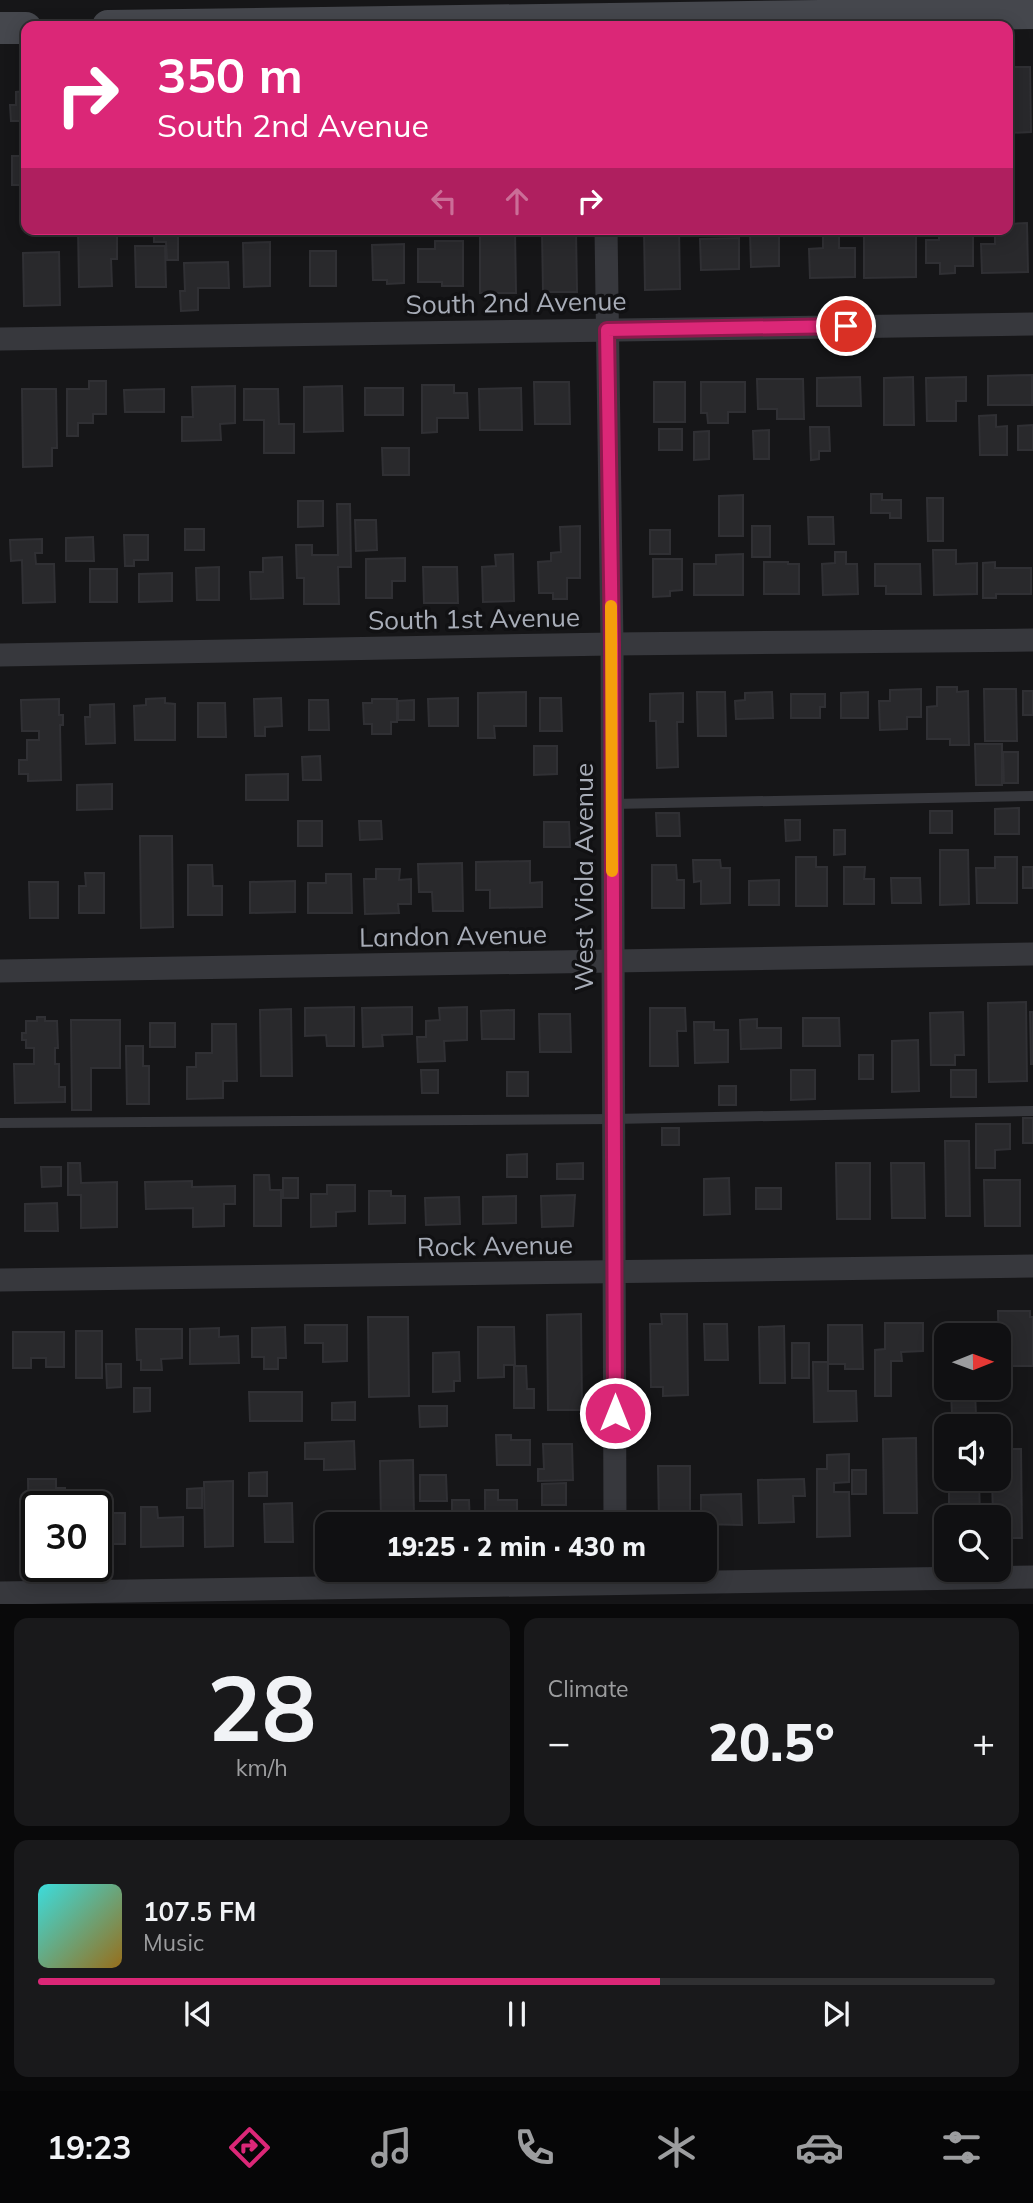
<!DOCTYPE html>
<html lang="en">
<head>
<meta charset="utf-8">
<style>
	:root { --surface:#101012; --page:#19191b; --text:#f1f3f6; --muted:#9c9d9f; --line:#303032; --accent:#db2777 }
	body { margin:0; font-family:Mulish,sans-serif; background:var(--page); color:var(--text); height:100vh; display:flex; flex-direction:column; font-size:26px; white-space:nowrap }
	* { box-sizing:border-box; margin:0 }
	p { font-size:23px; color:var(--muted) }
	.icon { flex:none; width:38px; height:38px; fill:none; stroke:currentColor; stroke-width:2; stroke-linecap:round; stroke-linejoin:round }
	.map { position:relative; height:1604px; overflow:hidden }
	.sheet { display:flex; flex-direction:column; gap:14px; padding:14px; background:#09090a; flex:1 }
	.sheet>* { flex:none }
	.guide { position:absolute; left:21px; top:21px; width:992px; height:214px; border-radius:14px; box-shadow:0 4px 18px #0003,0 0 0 2px var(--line); background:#db2777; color:#fff; overflow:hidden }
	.needle { width:46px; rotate:89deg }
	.fabs { position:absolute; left:934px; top:1323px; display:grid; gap:14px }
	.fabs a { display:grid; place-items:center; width:77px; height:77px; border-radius:14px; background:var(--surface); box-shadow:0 4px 18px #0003,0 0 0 2px var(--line); font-size:35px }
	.speed { position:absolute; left:21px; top:1491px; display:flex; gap:14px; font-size:35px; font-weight:700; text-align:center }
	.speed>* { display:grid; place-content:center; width:91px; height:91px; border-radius:50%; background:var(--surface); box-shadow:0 4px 18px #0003,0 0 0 2px var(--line); line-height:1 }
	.speed .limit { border:4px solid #111; border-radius:10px; background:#fff; color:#111 }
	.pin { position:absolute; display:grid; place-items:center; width:60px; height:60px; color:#fff; margin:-30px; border:4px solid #fff; border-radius:50%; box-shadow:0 2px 7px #0007 }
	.me { position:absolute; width:77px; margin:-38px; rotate:0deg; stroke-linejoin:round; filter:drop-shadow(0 0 5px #0008) }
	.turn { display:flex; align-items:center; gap:24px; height:147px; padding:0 21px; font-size:32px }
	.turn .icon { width:91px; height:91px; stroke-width:2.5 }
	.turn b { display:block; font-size:49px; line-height:60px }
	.lanes { display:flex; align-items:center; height:66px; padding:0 21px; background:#0003; justify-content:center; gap:35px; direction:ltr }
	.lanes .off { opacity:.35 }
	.big { font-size:52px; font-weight:800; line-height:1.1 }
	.sheet .tile { flex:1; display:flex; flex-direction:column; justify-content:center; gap:10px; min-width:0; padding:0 24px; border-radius:14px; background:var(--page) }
	.sheet .dial { align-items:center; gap:0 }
	.dial b { font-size:91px; line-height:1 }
	.song { display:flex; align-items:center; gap:21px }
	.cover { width:84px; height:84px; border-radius:10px; background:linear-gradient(135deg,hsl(180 70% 55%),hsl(40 70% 35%)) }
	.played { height:7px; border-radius:4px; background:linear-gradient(90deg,var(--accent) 65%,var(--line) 65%) }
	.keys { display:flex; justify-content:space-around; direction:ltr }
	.heat { display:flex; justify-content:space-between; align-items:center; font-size:38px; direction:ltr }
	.sheet .tiles { flex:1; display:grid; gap:14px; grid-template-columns:1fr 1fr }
	.tile:last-child { grid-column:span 2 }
	.trip { position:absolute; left:315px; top:1512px; width:402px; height:70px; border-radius:14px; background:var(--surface); box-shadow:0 4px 18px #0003,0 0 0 2px var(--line); font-weight:800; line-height:70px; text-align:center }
	.tab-bar { display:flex; height:112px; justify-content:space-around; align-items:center; background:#060607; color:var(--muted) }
	.tab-bar .icon { width:49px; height:49px }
	.tab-bar .selected { color:var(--accent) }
	.tab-bar b { font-size:32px; color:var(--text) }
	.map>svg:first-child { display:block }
	.building { fill:#29292c; stroke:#303034; stroke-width:2 }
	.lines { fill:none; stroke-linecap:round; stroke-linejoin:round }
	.lane { stroke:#37383d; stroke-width:10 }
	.street { stroke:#37383d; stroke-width:23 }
	.secondary { stroke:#45474d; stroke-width:32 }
	.route-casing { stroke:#8e194d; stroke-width:18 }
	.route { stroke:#db2777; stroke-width:12 }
	.slow { stroke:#f59e0b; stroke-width:12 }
	.labels { text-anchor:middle; stroke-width:7; stroke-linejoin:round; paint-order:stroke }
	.street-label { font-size:26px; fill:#a8adb8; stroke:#111113 }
</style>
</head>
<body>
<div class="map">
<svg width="1033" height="1605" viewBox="0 0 1033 1605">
	<rect width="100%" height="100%" fill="#161618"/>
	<g class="building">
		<path d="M1008,67H1030L1031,132L1008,133Z"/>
		<path d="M26,91V121H11L10,105H16V92Z"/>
		<rect x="12" y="156" width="14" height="29"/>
		<path d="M1027,223L1028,272L982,273L981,244H995V236H982V229H1008V224Z"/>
		<path d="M78,229H117V259H111L112,286L79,287Z"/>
		<path d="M154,229H178V260H167L166,242H154Z"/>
		<path d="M644,229H679L680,289L645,290Z"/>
		<path d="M864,229H916V277L864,278Z"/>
		<path d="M939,229H973V266H955V273L940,274V263H926V240H939Z"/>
		<path d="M515,231L516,293H480V232Z"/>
		<path d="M542,231H576L577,292H543Z"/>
		<path d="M750,232H779V266L751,267Z"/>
		<path d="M839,235V248H855V277L810,278L809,249L823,248V236Z"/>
		<path d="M739,238V269L701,270L700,239Z"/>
		<path d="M435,241H463V286H442V282H418V249H435Z"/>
		<path d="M270,242V286L244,287L243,243Z"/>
		<path d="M404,244V283L387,284V280H373L372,245Z"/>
		<path d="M135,246H165L166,287H136Z"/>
		<rect x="310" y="251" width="26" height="35"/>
		<path d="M59,252L60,305L24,306L23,253Z"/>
		<path d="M228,262L229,288H198V310L181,311L180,291H185L184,263Z"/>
		<path d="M1032,375V405H988V376Z"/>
		<path d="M860,377L861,406H817V378Z"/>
		<path d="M913,377L914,425H884V378Z"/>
		<path d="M966,377V401H956V421H927L926,378Z"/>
		<path d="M757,379H803L804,419H777V409H758Z"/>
		<path d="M89,381H106V414H93V423H78V436H67V389H89Z"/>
		<path d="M534,382H569L570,424H535Z"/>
		<rect x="654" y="382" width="31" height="40"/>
		<path d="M701,382H745V412H728V423H708L707,413H701Z"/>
		<path d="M422,385H454V393H467L468,418H437V432L422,433Z"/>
		<path d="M235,386V423L220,424L221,440L182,441V417H193L192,387Z"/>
		<path d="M342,386L343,431L304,432V387Z"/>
		<rect x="365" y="388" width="38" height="27"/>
		<path d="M521,388L522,430H480L479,389Z"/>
		<path d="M22,389H56L57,448H52V466L23,467Z"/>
		<path d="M164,389V412H125L124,390Z"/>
		<path d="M244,389H278L279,424H294V453H264V420H244Z"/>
		<path d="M996,415V427L1007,426V455H980L979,416Z"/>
		<path d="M1033,425V450H1018V426Z"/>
		<path d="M810,427H829L830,451H819V459L811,460Z"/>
		<rect x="659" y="429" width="23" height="21"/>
		<path d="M769,430V459H754L753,431Z"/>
		<path d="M709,431V459L694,460V432Z"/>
		<path d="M382,448H409V475H383Z"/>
		<path d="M871,494H882V500H901V518H890V513H871Z"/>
		<path d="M743,495V536H719V496Z"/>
		<path d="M927,498H943V541H928Z"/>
		<path d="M298,501H323V526L298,527Z"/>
		<path d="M337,504H350L351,567H338L339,604H304V578H297L296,545H312V555H338Z"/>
		<path d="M808,517H833L834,544H809Z"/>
		<path d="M355,520H376L377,550L356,551Z"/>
		<path d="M580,526V578H567V599H553V593H539L538,562L551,561V553L561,552L560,527Z"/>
		<rect x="752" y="526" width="18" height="31"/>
		<rect x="185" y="529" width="19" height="21"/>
		<rect x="650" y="530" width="20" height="24"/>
		<path d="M124,535H148V560H134V566H125Z"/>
		<path d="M93,537L94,561H66V538Z"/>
		<path d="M42,539V553H35L36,564H54L55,602L23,603L22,560L11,561L10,540Z"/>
		<path d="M933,550H956V564L977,563V594L934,595Z"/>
		<path d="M835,552H846V564H857L858,594L823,595L822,564L835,563Z"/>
		<path d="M513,554L514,601L483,602L482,567L496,566L495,555Z"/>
		<path d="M743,554V595H694V564H716V555Z"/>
		<path d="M282,557L283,598L251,599L250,572H263V558Z"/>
		<path d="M405,558V581H392V598H366V559Z"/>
		<path d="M653,559H682V590L670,591V596L653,597Z"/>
		<path d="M764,562H788V564H799V594H764Z"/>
		<path d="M995,562V568H1031V594H996V598H983V563Z"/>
		<path d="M875,564H920L921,594H886V586H875Z"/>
		<path d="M219,567V600H197L196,568Z"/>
		<path d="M423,567H457L458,603H424Z"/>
		<rect x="90" y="569" width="27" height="33"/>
		<path d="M172,573V601L139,602V574Z"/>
		<path d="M937,687H957V692L968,691L969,745H950V739H927V707L937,706Z"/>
		<path d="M921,689V717H907V729L880,730L879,701H890V690Z"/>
		<path d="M984,689H1016L1017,741H985Z"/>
		<rect x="1023" y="691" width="10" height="24"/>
		<path d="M526,692V726H494L495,738H478V693Z"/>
		<path d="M697,692H725L726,736H698Z"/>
		<path d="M772,692L773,718L736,719L735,701L745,700V693Z"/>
		<path d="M868,692V718H841V693Z"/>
		<path d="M683,693V722H677L678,767L657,768L656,721H650V694Z"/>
		<path d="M791,694H825V707H820V718H791Z"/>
		<path d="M165,698V703L175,704V740H135L134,706L146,705V699Z"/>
		<path d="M281,698L282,726L265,727V736H255L254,699Z"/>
		<path d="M458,698V726H429L428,699Z"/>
		<path d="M540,698H561L562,731H540Z"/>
		<path d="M59,699V715H63V725H60L61,780L28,781V774H19V760H27V740H39V731H22L21,700Z"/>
		<path d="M372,699H397V722H391V734H372V724H364L363,703H372Z"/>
		<path d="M309,700H328L329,730H309Z"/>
		<path d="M414,700V720H398V701Z"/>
		<path d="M198,703H225L226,737H198Z"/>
		<path d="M114,704L115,743L86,744L85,717H90V705Z"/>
		<path d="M975,744H1002V785H976Z"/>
		<path d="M534,746H557V774L534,775Z"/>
		<path d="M1003,752H1018V783H1004Z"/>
		<path d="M320,756L321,780H303L302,757Z"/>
		<path d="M288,774V800H246V775Z"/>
		<path d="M112,784V809L77,810V785Z"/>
		<path d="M1019,808V834H995V809Z"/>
		<rect x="930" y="811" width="22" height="22"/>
		<path d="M656,813H679L680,836H657Z"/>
		<path d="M785,820H800V840L786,841Z"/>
		<rect x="298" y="821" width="24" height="25"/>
		<path d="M359,821H381L382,839L360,840Z"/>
		<path d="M544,822H569L570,847H544Z"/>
		<path d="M834,830H845V854L834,855Z"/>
		<path d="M140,836H172L173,927L141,928Z"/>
		<path d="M940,850H968L969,904L940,905Z"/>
		<path d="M796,857H816V867H827V906H796Z"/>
		<path d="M995,857H1017V903H977L976,868H995Z"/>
		<path d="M693,860H720L721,868H730V903L701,904V881L694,882Z"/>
		<path d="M530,861V883L542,882V907L490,908V890H476V862Z"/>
		<path d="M462,863L463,911H433L432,892H419L418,864Z"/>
		<path d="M188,865H212L213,886H222V915H188Z"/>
		<path d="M652,865H676L677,880H684V908H652Z"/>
		<path d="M844,867H865L864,879H874V904H844Z"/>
		<rect x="1023" y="867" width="10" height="21"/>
		<path d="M376,869H400L399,880L411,879V904H398L399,913L365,914L364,879H376Z"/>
		<path d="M85,873H104V913H79V886H86Z"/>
		<path d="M326,874H351L352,913H308V883H326Z"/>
		<path d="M891,878H920L921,903H892Z"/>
		<path d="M779,880V905H749V881Z"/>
		<path d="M295,881V912L250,913V882Z"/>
		<path d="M29,882H58V918H30Z"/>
		<path d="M1026,1002L1027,1081L989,1082L988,1003Z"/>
		<path d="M354,1007V1046H327L326,1035L305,1036V1008Z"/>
		<path d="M412,1007V1034L382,1035L383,1046L363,1047L362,1008Z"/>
		<path d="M467,1007V1040L444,1041L445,1061L418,1062L417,1037H426V1021L440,1020L439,1008Z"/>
		<path d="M650,1008H685L686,1031H677L678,1066H650Z"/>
		<path d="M291,1009L292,1076H261L260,1010Z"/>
		<path d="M514,1010V1039H482L481,1011Z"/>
		<path d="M963,1012L964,1055H955V1065H931L930,1013Z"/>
		<path d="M1030,1012H1033V1064H1031Z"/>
		<path d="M539,1014H570L571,1052H540Z"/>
		<path d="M37,1017H45V1021H57L58,1048H55V1064H59V1087H65V1102L15,1103L14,1064H34V1048H26V1040H22V1033H26V1021H37Z"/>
		<path d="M803,1018H839L840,1046H803Z"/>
		<path d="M757,1019V1028H781V1048L741,1049L740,1020Z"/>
		<path d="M71,1020H120V1068H91V1110H72Z"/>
		<path d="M694,1022H714V1030H728V1062L695,1063Z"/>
		<rect x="150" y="1023" width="25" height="24"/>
		<path d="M212,1024H236L237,1081H223V1098L187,1099V1067H196V1053H212Z"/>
		<path d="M918,1040L919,1091L892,1092V1041Z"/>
		<path d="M126,1046H143V1066H149V1104H127Z"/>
		<rect x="859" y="1055" width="14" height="24"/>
		<path d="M421,1070H438V1093H422Z"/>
		<path d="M791,1070H815V1099L791,1100Z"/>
		<rect x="951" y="1070" width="25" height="27"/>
		<rect x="507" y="1072" width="21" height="24"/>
		<rect x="719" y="1086" width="17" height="19"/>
		<rect x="1023" y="1118" width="10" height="25"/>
		<path d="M976,1124H1010V1149L995,1150V1168H976Z"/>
		<rect x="662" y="1128" width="17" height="17"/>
		<path d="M945,1141H969L970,1216H946Z"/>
		<path d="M527,1154V1177H507V1155Z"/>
		<path d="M68,1163H80L81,1183L117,1182V1227L81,1228V1195H68Z"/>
		<path d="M583,1163V1179H557V1164Z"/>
		<path d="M836,1163H870V1219H837Z"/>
		<path d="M891,1163H924L925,1218H892Z"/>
		<path d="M41,1167H61V1186L42,1187Z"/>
		<path d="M254,1175H269L270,1190H281V1226H254Z"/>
		<rect x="283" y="1178" width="15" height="20"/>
		<path d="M729,1178L730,1214L704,1215V1179Z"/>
		<path d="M984,1180H1020V1226H985Z"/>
		<path d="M192,1181V1187L235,1186V1204H224V1226L193,1227V1208L146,1209L145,1182Z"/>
		<path d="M327,1185H355V1211L336,1212V1226L311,1227V1194H327Z"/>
		<rect x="756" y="1188" width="25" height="21"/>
		<path d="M369,1191H391V1196H405V1223L369,1224Z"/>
		<path d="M575,1195L573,1226L542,1227L541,1196Z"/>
		<path d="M516,1196V1223L483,1224V1197Z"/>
		<path d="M459,1197L460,1224L426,1225L425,1198Z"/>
		<path d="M57,1203L58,1231H25V1204Z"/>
		<path d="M998,1311H1030V1317H1033V1366H999Z"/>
		<path d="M581,1314L582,1410H548L547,1315Z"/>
		<path d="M661,1314H687L688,1395L663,1396V1387H651L650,1324H662Z"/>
		<path d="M368,1317H408L409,1396L369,1397Z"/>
		<path d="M885,1323H923V1351L901,1352L902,1361H891V1396H875V1350L885,1349Z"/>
		<path d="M704,1324H727L728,1360H705Z"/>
		<path d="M305,1325H347V1361L323,1362V1343H305Z"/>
		<path d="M828,1325H862L863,1369H845V1364H828Z"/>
		<path d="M940,1325H976V1335H947V1368H941Z"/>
		<path d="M784,1326L785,1383H760L759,1327Z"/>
		<path d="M285,1327L286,1358H278V1369H264V1357H252V1328Z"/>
		<path d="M478,1327H514L515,1365H504V1377L478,1378Z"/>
		<path d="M219,1328V1337L238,1336L239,1363L190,1364V1329Z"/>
		<path d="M136,1329H182V1358L161,1359L162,1370H141V1360H137Z"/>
		<rect x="76" y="1331" width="26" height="47"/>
		<path d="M13,1332H64V1367H46V1358H31V1368H13Z"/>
		<rect x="792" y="1343" width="17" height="35"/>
		<path d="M459,1352L460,1381H454V1391L433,1392V1353Z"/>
		<path d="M813,1362H828V1391H856L857,1421L814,1422Z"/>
		<path d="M106,1364H121V1387L107,1388Z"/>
		<path d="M514,1366H526L527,1389H534V1408H514Z"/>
		<path d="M134,1388H150V1411L134,1412Z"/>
		<path d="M975,1391L976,1415H952L951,1392Z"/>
		<path d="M249,1392H302V1421H250Z"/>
		<path d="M355,1402V1420H332V1403Z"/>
		<path d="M419,1406H447V1426L420,1427Z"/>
		<path d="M496,1435H511V1440H530V1465H497Z"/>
		<path d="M916,1438L917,1513H884L883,1439Z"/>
		<path d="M354,1441L355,1469L324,1470V1459H305V1443Z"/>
		<path d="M543,1444H572L573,1480L538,1481V1469H544Z"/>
		<path d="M999,1449H1021L1022,1538H999V1517H993L992,1479H999Z"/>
		<path d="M849,1454V1482L834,1483V1492H849L850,1536L817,1537V1469H827V1455Z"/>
		<path d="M413,1460L414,1519H381L380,1461Z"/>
		<path d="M658,1466H690V1524H659Z"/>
		<rect x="852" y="1470" width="14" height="24"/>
		<path d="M267,1472V1496H249V1473Z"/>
		<path d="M420,1475H446L447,1501H420Z"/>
		<path d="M28,1479H56V1488H65V1507H37V1544H29Z"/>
		<path d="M804,1479L805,1496H793L794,1522L759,1523L758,1480Z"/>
		<path d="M949,1479H979L980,1517H949Z"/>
		<path d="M233,1481V1546L205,1547L204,1482Z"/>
		<path d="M566,1483V1505H542V1484Z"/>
		<path d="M202,1488V1508H187V1489Z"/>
		<path d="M485,1490H498V1500H517V1524H485Z"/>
		<path d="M741,1494L742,1525L701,1524V1495Z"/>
		<path d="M452,1500H469L470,1524H430V1516L452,1515Z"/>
		<path d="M292,1503L293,1542H265L264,1504Z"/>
		<path d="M141,1507H157L158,1518L183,1517V1546L141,1547Z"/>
		<rect x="540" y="1511" width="32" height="13"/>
		<rect x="96" y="1513" width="29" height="31"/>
	</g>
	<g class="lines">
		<g class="lane">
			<path d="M612,804L1033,796"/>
			<path d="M0,1123L613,1119L1033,1111"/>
		</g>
		<g class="street">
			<path d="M606,229L612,644L615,1524"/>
			<path d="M0,339L1033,324"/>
			<path d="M0,655L612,644L1033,640"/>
			<path d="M0,971L1033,954"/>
			<path d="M0,1280L1033,1266"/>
			<path d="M0,1593L1033,1577"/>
		</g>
		<g class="secondary">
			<path d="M108,26L1033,13"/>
			<path d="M0,28H26"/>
		</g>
	</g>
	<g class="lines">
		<g class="route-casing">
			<path id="route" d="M615,1413L612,644L607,330L846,326"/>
		</g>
		<use href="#route" class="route"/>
		<path class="slow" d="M611,606L612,871"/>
	</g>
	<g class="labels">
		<g class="street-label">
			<text transform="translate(516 303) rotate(-1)" y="9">South 2nd Avenue</text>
			<text transform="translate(474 619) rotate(-1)" y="9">South 1st Avenue</text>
			<text transform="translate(584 877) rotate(-90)" y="9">West Viola Avenue</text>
			<text transform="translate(453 936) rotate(-1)" y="9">Landon Avenue</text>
			<text transform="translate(495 1246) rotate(-1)" y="9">Rock Avenue</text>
		</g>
	</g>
</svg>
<div class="fabs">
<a><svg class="needle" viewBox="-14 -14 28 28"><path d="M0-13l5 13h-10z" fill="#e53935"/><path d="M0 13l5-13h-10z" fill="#9c9d9f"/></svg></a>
<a><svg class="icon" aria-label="sound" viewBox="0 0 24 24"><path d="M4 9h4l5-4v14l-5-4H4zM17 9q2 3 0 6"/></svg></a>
<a><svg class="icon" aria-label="search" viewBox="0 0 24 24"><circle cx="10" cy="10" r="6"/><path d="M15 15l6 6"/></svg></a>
</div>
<div class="speed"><div class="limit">30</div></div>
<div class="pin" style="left:846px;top:326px;background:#d93025"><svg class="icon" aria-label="arrive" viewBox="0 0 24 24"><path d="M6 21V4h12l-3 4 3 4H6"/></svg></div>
<svg class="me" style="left:615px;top:1413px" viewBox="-20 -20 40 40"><circle r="17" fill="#db2777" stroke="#fff" stroke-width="3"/><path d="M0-11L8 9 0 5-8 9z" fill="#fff"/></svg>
<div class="trip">19:25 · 2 min · 430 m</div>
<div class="guide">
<div class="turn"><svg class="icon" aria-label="right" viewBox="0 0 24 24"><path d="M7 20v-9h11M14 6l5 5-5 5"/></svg><div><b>350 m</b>South 2nd Avenue</div></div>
<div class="lanes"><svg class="icon off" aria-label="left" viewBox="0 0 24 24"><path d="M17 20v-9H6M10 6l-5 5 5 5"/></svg><svg class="icon off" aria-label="ahead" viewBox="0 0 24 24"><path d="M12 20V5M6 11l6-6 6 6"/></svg><svg class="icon" aria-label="right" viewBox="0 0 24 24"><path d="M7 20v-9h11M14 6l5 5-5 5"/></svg></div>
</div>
</div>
<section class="sheet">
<div class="tiles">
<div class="tile dial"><b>28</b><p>km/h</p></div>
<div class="tile"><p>Climate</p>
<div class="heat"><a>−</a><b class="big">20.5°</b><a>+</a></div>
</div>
<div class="tile">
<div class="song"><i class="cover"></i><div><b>107.5 FM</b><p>Music</p></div></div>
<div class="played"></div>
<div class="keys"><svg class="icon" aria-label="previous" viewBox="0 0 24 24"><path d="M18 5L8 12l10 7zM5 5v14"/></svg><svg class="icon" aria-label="pause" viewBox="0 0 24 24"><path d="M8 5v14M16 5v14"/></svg><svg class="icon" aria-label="next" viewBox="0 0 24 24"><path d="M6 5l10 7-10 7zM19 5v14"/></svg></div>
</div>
</div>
</section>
<nav class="tab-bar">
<b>19:23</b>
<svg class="icon selected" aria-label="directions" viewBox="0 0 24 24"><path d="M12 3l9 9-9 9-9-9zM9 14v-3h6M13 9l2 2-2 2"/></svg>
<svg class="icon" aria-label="music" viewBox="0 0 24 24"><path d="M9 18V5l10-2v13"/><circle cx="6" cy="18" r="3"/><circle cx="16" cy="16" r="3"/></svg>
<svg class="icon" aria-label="phone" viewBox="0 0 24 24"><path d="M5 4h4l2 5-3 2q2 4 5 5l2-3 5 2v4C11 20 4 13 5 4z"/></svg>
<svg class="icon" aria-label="climate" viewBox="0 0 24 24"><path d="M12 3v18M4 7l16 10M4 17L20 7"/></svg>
<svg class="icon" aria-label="car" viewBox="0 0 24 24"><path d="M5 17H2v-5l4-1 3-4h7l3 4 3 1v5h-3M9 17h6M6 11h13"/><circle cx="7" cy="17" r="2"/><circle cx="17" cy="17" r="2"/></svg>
<svg class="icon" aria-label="filters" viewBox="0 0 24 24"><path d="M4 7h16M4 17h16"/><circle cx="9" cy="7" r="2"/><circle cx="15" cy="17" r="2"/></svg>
</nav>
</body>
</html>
